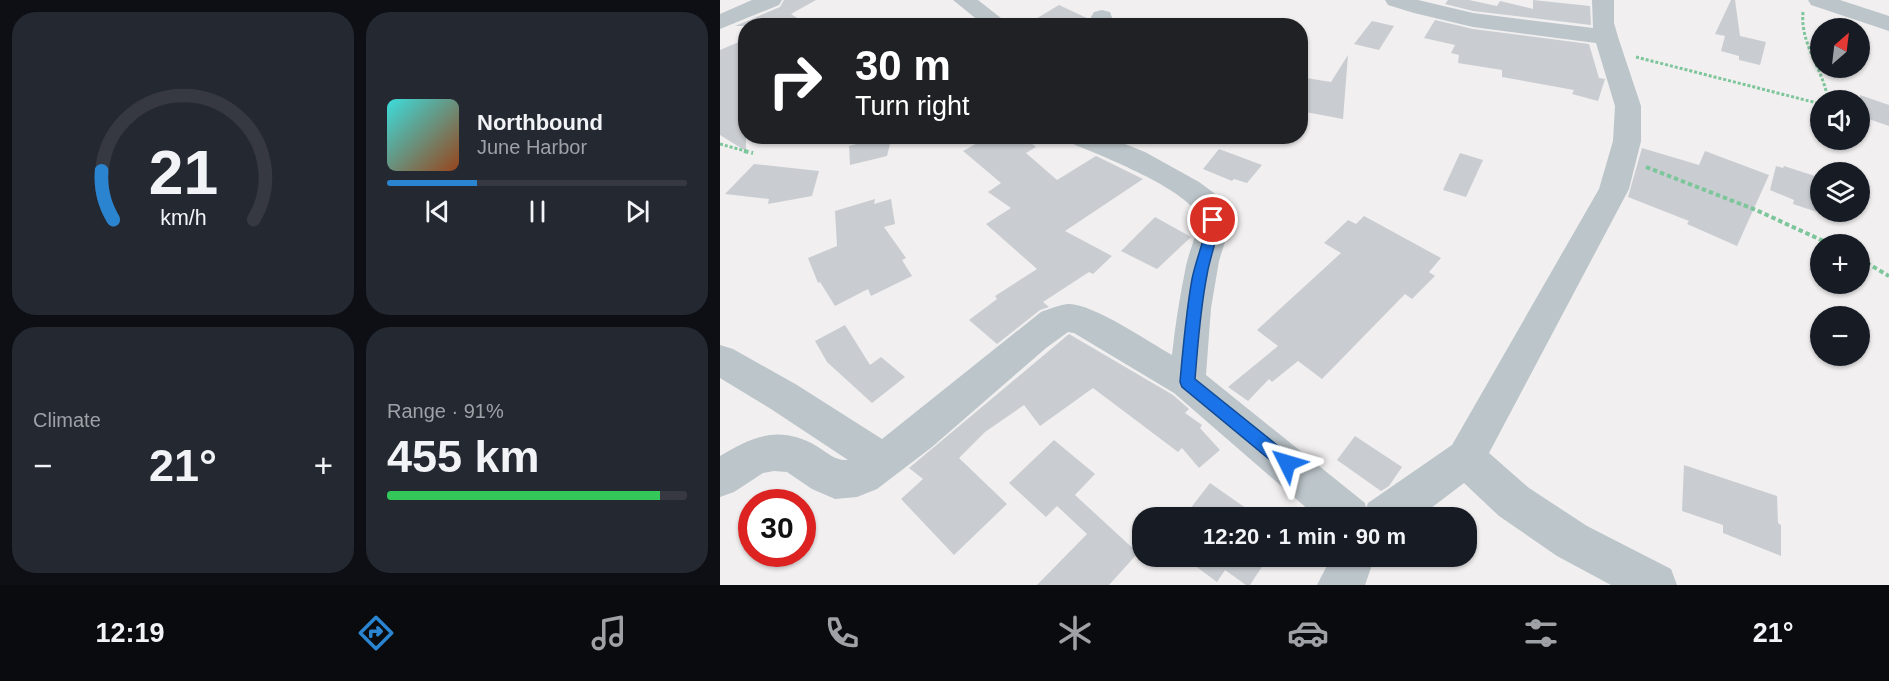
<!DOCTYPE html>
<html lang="en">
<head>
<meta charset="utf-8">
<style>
	:root { --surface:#171b24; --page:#242831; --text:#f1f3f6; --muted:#9ea1a6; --line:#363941; --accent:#2b84cf }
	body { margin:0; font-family:Helvetica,sans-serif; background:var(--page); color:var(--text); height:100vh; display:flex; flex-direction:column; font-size:22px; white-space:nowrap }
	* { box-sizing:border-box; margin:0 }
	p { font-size:20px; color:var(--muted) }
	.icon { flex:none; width:33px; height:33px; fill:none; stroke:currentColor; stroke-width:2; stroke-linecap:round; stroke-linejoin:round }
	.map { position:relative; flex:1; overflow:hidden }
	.side { display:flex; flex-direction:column; gap:12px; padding:12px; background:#0d0f14; width:720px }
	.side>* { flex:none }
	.banner { position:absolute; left:18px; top:18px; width:570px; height:126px; border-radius:24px; box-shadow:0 2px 4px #0004; background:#202124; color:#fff; overflow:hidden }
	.needle { width:39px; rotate:28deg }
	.fabs { position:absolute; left:1090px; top:18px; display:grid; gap:12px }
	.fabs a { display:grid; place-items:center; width:60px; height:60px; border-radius:50%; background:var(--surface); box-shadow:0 2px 4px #0004; font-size:30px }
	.speed { position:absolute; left:18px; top:489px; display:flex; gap:12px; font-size:30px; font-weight:700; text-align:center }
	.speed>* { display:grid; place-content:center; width:78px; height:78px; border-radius:50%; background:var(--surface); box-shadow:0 2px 4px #0004; line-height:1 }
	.speed .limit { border:9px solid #d22; background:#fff; color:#111 }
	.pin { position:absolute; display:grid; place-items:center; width:51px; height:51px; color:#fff; margin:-26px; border:3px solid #fff; border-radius:50%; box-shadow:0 2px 6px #0007 }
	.me { position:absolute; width:66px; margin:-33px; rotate:310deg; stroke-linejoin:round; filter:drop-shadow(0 0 4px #0008) }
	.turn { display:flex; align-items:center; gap:21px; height:126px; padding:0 18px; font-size:27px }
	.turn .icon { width:78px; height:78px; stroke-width:2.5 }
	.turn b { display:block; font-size:42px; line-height:51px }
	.big { font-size:45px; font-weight:600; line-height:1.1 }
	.side .tile { flex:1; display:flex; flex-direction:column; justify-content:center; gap:9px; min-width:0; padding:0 21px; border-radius:24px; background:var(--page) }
	.side .dial { align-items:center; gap:0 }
	.dial svg { height:156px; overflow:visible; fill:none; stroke:var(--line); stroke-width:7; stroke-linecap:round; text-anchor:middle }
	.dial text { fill:var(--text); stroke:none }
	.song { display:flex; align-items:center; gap:18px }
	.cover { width:72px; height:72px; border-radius:9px; background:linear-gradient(135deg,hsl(180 70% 55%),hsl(20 70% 35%)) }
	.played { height:6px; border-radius:3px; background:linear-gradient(90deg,var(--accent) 30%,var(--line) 30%) }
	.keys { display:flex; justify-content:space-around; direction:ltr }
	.heat { display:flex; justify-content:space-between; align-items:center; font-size:33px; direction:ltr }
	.charge { height:9px; border-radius:4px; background:linear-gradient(90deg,#34c759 91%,var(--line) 0) }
	.side .tiles { flex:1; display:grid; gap:12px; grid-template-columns:repeat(2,1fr) }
	.trip { position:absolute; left:412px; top:507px; width:345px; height:60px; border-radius:24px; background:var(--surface); box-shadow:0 2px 4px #0004; font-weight:600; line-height:60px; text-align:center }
	.tabs { display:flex; height:96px; justify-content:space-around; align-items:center; background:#090b0e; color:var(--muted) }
	.tabs .icon { width:42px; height:42px }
	.tabs .selected { color:var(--accent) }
	.tabs b { font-size:27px; color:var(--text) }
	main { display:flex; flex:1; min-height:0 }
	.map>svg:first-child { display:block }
	.building { fill:#c9cdd1 }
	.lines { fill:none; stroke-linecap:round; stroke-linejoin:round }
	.path-far1 { stroke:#7dc59a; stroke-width:3; stroke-dasharray:3 2; stroke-linecap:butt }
	.path { stroke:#7dc59a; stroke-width:4; stroke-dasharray:4.5 3; stroke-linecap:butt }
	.minor { fill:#bcc5ca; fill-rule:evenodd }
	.route { fill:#1a73e8; stroke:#114b97; stroke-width:1.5 }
</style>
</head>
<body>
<main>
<section class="side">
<div class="tiles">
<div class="tile dial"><svg viewBox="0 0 100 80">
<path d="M14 69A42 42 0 1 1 86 69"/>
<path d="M14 69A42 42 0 0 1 8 44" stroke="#2b84cf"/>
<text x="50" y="56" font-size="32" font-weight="700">21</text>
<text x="50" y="72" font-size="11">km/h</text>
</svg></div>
<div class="tile">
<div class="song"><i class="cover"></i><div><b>Northbound</b><p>June Harbor</p></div></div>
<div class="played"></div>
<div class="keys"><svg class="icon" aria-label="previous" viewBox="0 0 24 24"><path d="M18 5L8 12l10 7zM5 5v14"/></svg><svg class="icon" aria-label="pause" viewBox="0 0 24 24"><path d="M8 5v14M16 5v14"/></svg><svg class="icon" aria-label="next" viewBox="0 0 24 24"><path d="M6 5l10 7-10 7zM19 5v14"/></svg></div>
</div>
<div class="tile"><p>Climate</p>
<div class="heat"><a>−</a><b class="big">21°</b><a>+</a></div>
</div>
<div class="tile"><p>Range · 91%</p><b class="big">455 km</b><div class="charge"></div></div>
</div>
</section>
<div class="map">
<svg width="1169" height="585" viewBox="0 0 1169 585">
	<rect width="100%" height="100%" fill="#f1efef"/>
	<g class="building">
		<path d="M64,0H96L71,14L90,26H15L60,7Z"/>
		<path d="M728,0H749L777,6L780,1L813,9V0L870,6L871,25L753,11L725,4Z"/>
		<path d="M1011,0H1015L1020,36L1046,42L1040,65L1019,60V56L1001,51L1005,36L995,34Z"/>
		<path d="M339,5L369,19L370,26H304Z"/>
		<path d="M715,20L753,29L869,44L879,78L885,79L878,101L852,94L854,90L782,77V70L738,63L739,55L731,53L735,45L704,38Z"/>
		<path d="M652,21L674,26L659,50L634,44Z"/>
		<path d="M26,39V151L0,135V50Z"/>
		<path d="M628,55L623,119L580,111V77L611,82Z"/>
		<path d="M1140,95L1169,105V126L1140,116Z"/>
		<path d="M166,136H172L167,156L130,165L129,146Z"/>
		<path d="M270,136H302L316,147L306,153L337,180L376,156L423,179L345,231L392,256L373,274L369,272L323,302L329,307L320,310L277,344L249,320L277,299L275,296L317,269L266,224L291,208L268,192L281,183L243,151Z"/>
		<path d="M922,148L979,165L985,151L1049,175L1017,246L967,224L969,221L908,197Z"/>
		<path d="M499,149L542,165L527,183L514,179L512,181L483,169Z"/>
		<path d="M740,153L763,160L746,197L723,190Z"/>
		<path d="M34,164L99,171L92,196L48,204L49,199L5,194Z"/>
		<path d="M1056,166L1063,168L1064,166L1101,178V205L1098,204L1097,212L1073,204L1074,200L1050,190Z"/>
		<path d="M155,199L154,204L171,199L175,224L164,227L186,258L182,260L192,276L151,296L148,289L115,306L100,282L98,283L88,258L117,246L115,211Z"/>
		<path d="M644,216L721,258L709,272L715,276L692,299L685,294L602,379L578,361L552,382L549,379L528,401L508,387L558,346L537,330L621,253L604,243L628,220L636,224Z"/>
		<path d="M435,217L471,237L437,269L401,251Z"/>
		<path d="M125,325L150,365L161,357L185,377L152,403L107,362L95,341Z"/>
		<path d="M349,334L453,395L469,409L465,413L482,425L480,428L500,450L479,468L462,448L458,452L373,388L320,426L304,405L265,432L239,458L287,504L234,555L181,499L203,479L189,468Z"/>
		<path d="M635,436L682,467L669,486L661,491L617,460Z"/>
		<path d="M334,440L375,474L355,495L418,553L389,585H317L367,534L337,506L326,517L289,483Z"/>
		<path d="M964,465L1057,496L1058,523L1061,525V556L1003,533V525L962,511Z"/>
		<path d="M490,483L540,518H463Z"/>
		<path d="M462,556H549L530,585H526L505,570L497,582Z"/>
	</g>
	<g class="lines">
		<g class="path-far1">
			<path d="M1083,12C1080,45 1103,68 1108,100"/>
			<path d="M916,57L1101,104"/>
			<path d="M0,144L29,152"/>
		</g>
		<g class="path">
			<path d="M24,151L33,153"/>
			<path d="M926,167L1036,210L1110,244"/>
			<path d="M1140,259L1169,276"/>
		</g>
		<g class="minor">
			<path d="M32,0H62L59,5L0,29V14Z"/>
			<path d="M233,0H258L291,26H265Z"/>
			<path d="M665,0H698L753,13L873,28L872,0H894V23L898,37L921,106V141L909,189L769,453L809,488L867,526L951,569L957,585H891L837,556L779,516L744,483L698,518H598L454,393L354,333L348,332L326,348L212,447L157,489L137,497L115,499L92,489L67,472L54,471L43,473L14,492L0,497V456C34,435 62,425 98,447C108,453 115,461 128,460L51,409L0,378V345L13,349L77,385L162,439L321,312C329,309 339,305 348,304C372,303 429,342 452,355C455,325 460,296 466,266C470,247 480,232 476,212C459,186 378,154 348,142L345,136H385L425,152L479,182L494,193L502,202L508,220L507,235L499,261L491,308L486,375L645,503L646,508L648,503L732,445L879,189L893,141L895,106L876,43L753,27L694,13L668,5Z"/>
			<path d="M1088,0H1120L1169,16V31L1091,5Z"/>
			<path d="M382,10L390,12L395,26H372L371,17L374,12Z"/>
			<path d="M655,556L645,585H597L612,556Z"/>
		</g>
	</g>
	<path class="route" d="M493,215L499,220C498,239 490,256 487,275C480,310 478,344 475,379L573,458L575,463L573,469L567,471L561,469L462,387L460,382C463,347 466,313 472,279C476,259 485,240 487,220Z"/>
</svg>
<div class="fabs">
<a><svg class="needle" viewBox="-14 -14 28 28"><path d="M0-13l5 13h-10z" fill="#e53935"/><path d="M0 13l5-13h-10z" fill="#9ea1a6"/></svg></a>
<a><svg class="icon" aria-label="sound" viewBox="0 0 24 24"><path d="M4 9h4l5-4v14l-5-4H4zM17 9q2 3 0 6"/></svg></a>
<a><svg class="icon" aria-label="layers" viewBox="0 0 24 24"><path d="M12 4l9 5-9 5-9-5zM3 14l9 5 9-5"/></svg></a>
<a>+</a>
<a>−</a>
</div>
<div class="speed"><div class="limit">30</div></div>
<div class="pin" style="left:493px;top:220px;background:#d93025"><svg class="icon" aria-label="arrive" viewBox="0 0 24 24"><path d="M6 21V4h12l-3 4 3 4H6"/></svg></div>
<svg class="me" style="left:567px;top:463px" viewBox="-20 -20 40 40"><path d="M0-17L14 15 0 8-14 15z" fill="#1a73e8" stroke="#fff" stroke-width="4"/></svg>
<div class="trip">12:20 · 1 min · 90 m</div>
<div class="banner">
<div class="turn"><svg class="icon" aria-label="right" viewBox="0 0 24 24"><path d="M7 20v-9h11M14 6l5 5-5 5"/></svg><div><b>30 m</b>Turn right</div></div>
</div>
</div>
</main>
<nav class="tabs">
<b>12:19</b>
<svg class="icon selected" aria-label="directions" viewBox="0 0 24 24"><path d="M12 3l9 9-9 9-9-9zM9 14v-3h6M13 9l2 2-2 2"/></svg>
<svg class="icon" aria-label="music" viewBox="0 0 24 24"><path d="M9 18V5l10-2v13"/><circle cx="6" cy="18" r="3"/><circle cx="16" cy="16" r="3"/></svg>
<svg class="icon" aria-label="phone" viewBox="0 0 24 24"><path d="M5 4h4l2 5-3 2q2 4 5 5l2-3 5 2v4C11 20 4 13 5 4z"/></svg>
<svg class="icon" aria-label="climate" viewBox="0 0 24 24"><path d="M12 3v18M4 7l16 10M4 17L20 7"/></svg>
<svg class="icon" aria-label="car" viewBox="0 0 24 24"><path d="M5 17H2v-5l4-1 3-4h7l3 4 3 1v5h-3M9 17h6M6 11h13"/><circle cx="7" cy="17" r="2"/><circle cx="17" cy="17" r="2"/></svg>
<svg class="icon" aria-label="filters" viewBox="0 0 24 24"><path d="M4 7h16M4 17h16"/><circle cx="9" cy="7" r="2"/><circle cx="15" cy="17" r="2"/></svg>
<b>21°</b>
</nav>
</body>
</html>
